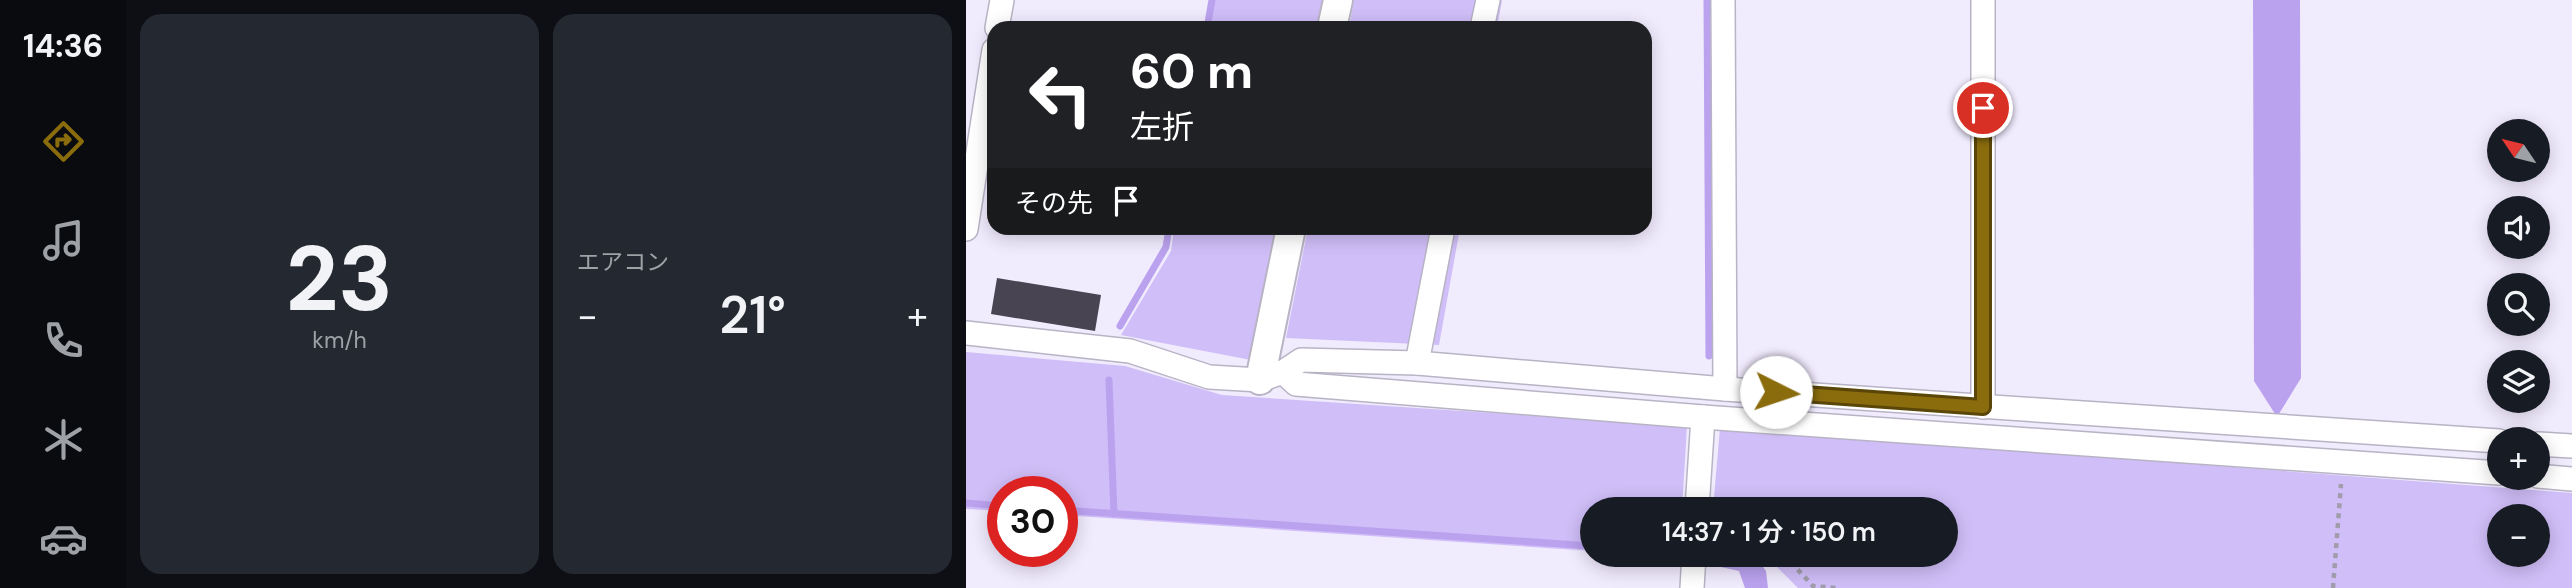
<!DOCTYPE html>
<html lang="ja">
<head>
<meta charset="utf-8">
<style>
	:root { --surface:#171b24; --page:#242831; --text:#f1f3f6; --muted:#9ea1a6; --accent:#8a6c0d }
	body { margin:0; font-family:"DM Sans","Noto Sans JP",sans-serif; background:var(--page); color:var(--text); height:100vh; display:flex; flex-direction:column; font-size:26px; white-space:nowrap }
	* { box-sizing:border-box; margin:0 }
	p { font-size:23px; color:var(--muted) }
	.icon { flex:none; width:38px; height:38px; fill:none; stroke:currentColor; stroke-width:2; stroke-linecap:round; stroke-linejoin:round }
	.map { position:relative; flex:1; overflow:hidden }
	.sheet { display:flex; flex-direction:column; gap:14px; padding:14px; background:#0d0f14; width:840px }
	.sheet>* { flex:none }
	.banner { position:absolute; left:21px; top:21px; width:665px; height:214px; border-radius:21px; box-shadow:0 4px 18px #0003; background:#202124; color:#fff; overflow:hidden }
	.needle { width:46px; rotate:305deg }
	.buttons { position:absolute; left:1521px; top:119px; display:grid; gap:14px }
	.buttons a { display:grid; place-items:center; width:63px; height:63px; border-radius:50%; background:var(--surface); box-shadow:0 4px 18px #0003; font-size:35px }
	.speed { position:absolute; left:21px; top:476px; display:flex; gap:14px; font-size:35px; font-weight:700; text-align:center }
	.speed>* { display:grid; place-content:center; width:91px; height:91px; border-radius:50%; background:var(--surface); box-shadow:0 4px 18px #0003; line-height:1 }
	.speed .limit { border:10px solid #d22; background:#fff; color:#111 }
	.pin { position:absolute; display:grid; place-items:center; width:60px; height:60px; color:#fff; margin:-30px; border:4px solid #fff; border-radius:50%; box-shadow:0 2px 7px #0007 }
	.me { position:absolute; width:77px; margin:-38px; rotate:94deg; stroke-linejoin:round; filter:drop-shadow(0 0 5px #0008) }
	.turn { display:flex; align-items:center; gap:24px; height:147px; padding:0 28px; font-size:32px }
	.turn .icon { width:91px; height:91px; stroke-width:2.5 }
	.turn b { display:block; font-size:49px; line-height:60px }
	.then { display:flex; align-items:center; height:66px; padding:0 28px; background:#0003; gap:14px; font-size:26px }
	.big { font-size:52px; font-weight:600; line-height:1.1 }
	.sheet .card { flex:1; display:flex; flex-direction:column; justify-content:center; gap:10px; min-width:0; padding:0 24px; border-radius:21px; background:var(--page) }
	.sheet .dial { align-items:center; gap:0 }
	.dial b { font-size:91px; line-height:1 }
	.heat { display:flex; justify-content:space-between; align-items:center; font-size:38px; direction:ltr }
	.sheet .tiles { flex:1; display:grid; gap:14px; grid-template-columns:repeat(2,1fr) }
	.trip { position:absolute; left:614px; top:497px; width:378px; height:70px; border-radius:35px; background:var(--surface); box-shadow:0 4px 18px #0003; font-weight:600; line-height:70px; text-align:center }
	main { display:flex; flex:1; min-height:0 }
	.menu { display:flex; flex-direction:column; width:126px; justify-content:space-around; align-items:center; background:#090b0e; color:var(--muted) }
	.menu .icon { width:49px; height:49px }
	.menu .on { color:var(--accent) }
	.menu b { font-size:32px; color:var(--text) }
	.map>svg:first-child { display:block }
	.green { fill:#d0bef8; fill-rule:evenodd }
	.water { fill:#bba2ef }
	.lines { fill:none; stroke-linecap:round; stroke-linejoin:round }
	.stream { stroke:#bba2ef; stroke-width:7 }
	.building { fill:#484452 }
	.minor-casing { stroke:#b8b3c5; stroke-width:26 }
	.tertiary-casing { stroke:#b8b3c5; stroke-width:32 }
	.path { stroke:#a09caa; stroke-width:4.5; stroke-dasharray:5 5; stroke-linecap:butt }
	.minor { stroke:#fff; stroke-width:23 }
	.tertiary { stroke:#fff; stroke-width:28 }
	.route-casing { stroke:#5a4608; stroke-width:18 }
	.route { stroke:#8a6c0d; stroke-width:12 }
</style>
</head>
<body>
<main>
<nav class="menu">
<b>14:36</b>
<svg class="icon on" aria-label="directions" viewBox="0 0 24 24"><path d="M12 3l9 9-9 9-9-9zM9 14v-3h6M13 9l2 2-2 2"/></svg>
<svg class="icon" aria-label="music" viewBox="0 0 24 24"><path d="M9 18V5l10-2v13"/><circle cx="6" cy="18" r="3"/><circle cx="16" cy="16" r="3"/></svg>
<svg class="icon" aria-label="phone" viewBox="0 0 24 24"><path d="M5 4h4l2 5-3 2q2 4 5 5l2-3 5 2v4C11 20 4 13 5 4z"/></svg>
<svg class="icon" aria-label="climate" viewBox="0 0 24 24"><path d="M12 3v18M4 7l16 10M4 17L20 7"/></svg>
<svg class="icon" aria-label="car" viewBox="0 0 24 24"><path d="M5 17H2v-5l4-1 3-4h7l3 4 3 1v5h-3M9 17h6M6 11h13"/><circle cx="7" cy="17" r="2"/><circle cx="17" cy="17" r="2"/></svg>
</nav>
<section class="sheet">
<div class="tiles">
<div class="card dial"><b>23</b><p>km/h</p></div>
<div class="card"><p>エアコン</p>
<div class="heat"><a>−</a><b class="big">21°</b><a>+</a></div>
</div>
</div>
</section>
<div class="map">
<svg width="1606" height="588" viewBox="0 0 1606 588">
	<rect width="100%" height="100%" fill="#f1ebfe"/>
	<g class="green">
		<path d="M248,0H357L352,28H243Z"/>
		<path d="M388,0H536L531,28H383Z"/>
		<path d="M208,228H312L285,360L155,335L205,251Z"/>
		<path d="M342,228H494L473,345L320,338Z"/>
		<path d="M0,352L159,366L256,395L721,426L716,509H626V551L96,515V492H37V511L0,509Z"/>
		<path d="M754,428L1606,493V588H832L799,555H980V509H747ZM1533,516H1572V555H1533Z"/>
	</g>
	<g class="water">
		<path d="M1287,0H1334L1335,378L1311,417L1288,381Z"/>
		<path d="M740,555H788L800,571L802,588H779L773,571L741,564Z"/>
	</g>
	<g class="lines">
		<g class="stream">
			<path d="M741,0L743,356"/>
			<path d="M241,28L246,0"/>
			<path d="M154,326L200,247L203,228"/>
			<path d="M143,380L148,514"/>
			<path d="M0,503L37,506"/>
			<path d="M96,510L626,546"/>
		</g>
	</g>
	<path class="building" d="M31,278L135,295L129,331L25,314Z"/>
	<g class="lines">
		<g class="minor-casing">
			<g id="minor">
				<path d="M757,0L759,389"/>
				<path d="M1017,0V407"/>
				<path d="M31,28L36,0"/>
				<path d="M516,28L522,0"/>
				<path d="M0,229L28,50"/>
				<path d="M0,333L164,351L243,377L294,380L317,372L335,360L451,363L759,389L1533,441"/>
				<path d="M451,363L477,228"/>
				<path d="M317,372L330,384L737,417L1533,473"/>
				<path d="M1572,444L1606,446"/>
				<path d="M1572,476L1606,479"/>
				<path d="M731,509L737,417"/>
				<path d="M726,588L728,555"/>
			</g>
		</g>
		<g class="tertiary-casing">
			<g id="tertiary">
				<path d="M366,28L372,0"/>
				<path d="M294,380L325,228"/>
			</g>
		</g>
		<g class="path">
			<path d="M818,555L847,586L871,588"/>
			<path d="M1367,588L1375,484"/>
		</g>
		<use href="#minor" class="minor"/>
		<use href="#tertiary" class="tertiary"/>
	</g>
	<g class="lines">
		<g class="route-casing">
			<path id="route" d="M810,392L1017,407V108"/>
		</g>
		<use href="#route" class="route"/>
	</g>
</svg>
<div class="buttons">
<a><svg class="needle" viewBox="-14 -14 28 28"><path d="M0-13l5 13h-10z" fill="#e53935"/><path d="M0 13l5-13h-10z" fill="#9ea1a6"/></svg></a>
<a><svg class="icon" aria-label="sound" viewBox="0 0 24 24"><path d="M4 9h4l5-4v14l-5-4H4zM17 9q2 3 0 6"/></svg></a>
<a><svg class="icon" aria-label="search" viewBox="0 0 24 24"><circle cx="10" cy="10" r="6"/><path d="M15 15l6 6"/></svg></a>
<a><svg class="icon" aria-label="layers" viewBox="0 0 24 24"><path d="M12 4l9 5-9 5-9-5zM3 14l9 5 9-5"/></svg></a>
<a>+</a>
<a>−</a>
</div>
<div class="speed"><div class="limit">30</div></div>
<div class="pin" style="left:1017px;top:108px;background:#d93025"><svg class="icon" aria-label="arrive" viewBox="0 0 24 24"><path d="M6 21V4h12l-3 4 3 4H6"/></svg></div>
<svg class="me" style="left:810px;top:392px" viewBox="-20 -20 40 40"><circle r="19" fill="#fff"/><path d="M0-13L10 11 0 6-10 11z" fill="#8a6c0d"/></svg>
<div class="trip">14:37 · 1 分 · 150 m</div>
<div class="banner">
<div class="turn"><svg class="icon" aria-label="left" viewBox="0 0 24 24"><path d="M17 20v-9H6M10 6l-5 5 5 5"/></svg><div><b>60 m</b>左折</div></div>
<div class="then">その先<svg class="icon" aria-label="arrive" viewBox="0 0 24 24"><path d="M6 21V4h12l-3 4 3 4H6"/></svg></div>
</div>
</div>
</main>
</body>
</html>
